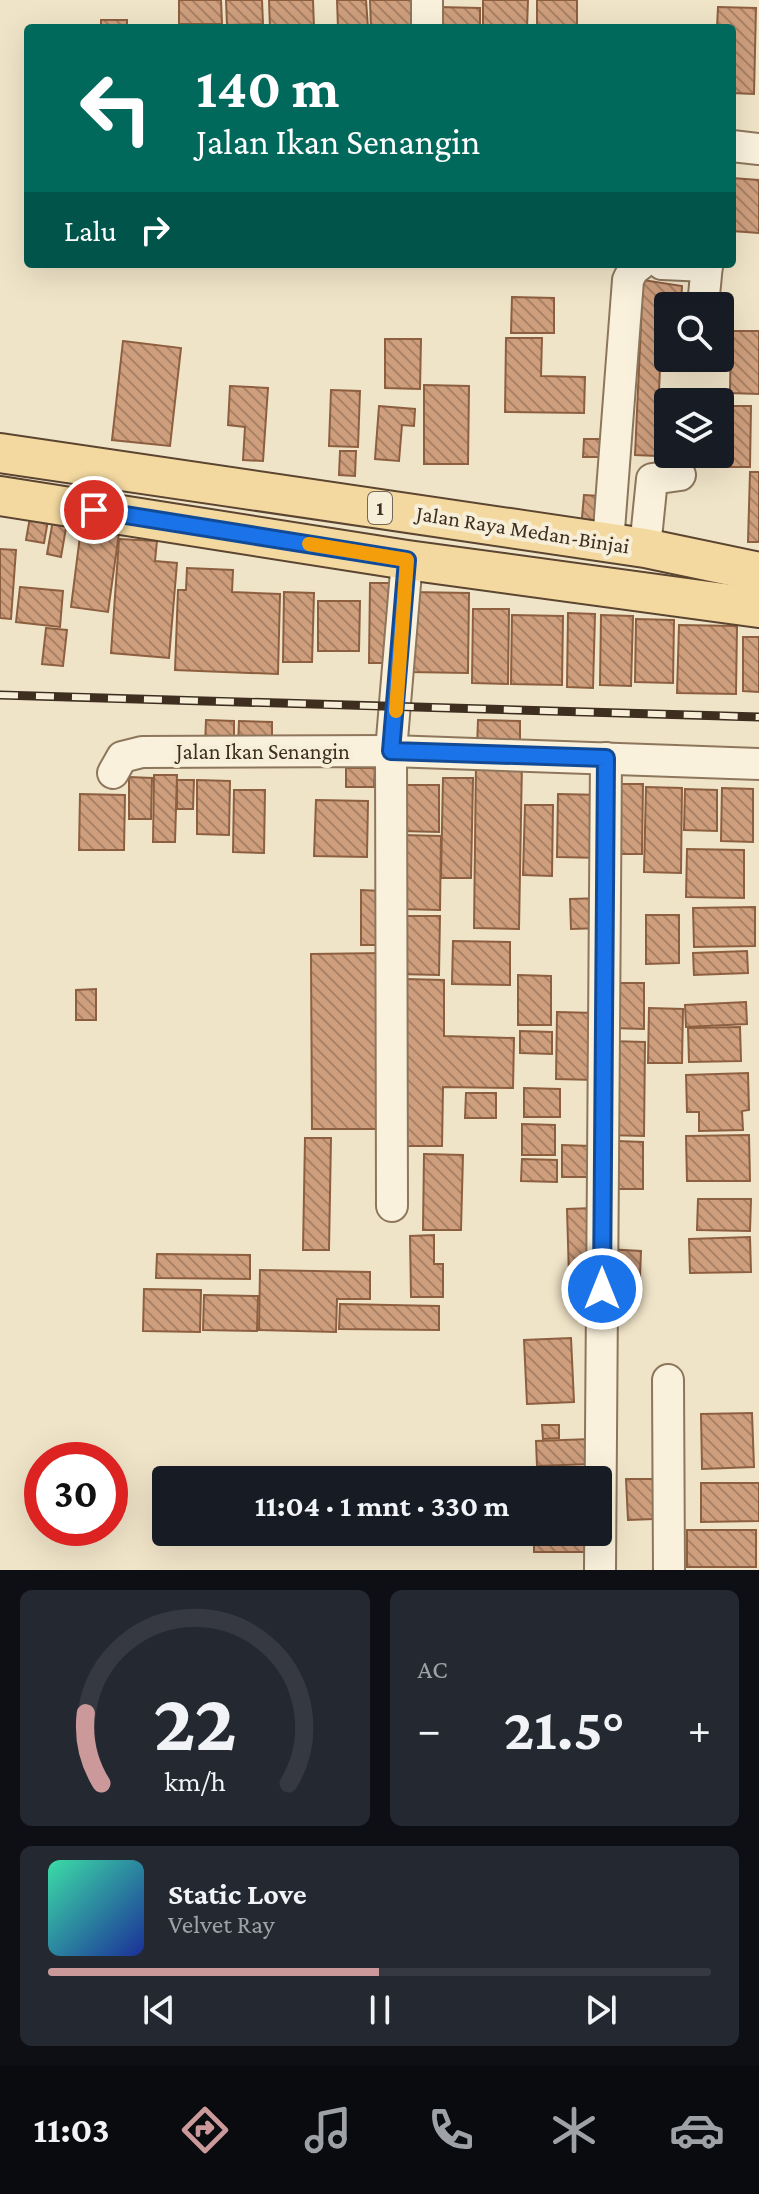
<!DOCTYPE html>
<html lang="id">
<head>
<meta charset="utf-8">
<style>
	:root { --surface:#171b24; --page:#242831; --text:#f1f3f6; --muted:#9ea1a6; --line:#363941; --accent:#cc999b }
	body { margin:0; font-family:"Crimson Pro",serif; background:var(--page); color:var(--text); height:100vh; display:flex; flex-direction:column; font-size:30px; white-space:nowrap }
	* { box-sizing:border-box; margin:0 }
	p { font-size:26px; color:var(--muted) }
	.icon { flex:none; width:44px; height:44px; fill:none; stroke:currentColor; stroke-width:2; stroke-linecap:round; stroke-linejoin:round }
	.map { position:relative; height:1570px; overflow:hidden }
	.panel { display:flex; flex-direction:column; gap:20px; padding:20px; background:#0d0f14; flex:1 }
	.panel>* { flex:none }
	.top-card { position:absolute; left:24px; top:24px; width:712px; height:244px; border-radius:8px; box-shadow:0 8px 32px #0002; background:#00695c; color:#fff; overflow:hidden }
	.tools { position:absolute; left:654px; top:292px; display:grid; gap:16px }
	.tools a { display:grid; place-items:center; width:80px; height:80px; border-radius:8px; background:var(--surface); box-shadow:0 8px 32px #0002; font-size:40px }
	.speed { position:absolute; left:24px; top:1442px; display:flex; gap:16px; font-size:40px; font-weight:700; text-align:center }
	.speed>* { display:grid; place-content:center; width:104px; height:104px; border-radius:50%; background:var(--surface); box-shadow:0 8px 32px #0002; line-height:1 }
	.speed .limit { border:12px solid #d22; background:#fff; color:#111 }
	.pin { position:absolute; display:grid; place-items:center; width:68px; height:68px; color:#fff; margin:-34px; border:4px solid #fff; border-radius:50%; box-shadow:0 2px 8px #0007 }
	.me { position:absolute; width:88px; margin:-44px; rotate:0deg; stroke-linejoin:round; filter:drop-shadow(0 0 6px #0008) }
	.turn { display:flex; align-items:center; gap:28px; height:168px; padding:0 40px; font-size:36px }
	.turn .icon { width:104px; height:104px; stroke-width:2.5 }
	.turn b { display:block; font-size:56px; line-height:68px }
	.then { display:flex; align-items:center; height:76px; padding:0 40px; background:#0003; gap:16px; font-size:30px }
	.big { font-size:60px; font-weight:700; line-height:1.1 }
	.panel .widget { flex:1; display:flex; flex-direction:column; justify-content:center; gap:12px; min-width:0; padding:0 28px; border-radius:12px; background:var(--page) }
	.panel .dial { align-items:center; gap:0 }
	.dial svg { height:208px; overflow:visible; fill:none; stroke:var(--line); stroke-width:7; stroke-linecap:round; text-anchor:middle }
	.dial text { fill:var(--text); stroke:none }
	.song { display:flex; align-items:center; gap:24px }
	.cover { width:96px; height:96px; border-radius:12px; background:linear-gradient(135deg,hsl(160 70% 55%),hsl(230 70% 35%)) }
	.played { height:8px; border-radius:4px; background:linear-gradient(90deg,var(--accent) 50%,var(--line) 50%) }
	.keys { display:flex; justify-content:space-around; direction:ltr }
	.heat { display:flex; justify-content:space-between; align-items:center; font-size:44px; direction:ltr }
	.panel .tiles { flex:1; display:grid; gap:20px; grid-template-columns:1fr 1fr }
	.widget:last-child { grid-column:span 2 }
	.trip { position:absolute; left:152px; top:1466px; width:460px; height:80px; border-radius:8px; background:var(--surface); box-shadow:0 8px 32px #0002; font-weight:700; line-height:80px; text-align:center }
	.tab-bar { display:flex; height:128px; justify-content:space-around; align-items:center; background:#090b0e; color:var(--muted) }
	.tab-bar .icon { width:56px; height:56px }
	.tab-bar .current { color:var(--accent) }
	.tab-bar b { font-size:36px; color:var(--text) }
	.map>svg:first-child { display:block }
	.building { fill:url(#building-back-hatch); stroke:#8d5f41; stroke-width:2 }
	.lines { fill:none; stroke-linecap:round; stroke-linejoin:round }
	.minor-casing { stroke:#8d765c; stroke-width:34 }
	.major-casing { stroke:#5b4430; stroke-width:42 }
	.minor { stroke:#faf1dc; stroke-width:30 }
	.major { stroke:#f3d9a0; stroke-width:38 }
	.rail-casing { stroke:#3d2e20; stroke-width:9 }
	.rail { stroke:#f7eed8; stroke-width:6; stroke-dasharray:18; stroke-linecap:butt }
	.route-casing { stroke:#114b97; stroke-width:20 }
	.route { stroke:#1a73e8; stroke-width:14 }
	.slow { stroke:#f59e0b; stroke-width:14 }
	.labels { text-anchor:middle; stroke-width:8; stroke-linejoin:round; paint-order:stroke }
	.shield { fill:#f7eed8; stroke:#756857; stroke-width:2 }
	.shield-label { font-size:20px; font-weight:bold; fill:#3d2e20 }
	.street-label { font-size:22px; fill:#3d2e20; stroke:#f7eed8 }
</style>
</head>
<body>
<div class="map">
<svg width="759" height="1570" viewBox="0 0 759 1570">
	<defs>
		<pattern id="building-back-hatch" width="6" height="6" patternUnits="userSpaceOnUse" patternTransform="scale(2)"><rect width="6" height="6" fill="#cf9f7d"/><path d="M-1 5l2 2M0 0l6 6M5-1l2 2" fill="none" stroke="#a98266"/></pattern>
	</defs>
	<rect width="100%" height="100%" fill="#f0e4c8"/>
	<g class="building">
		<path d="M179,0H221L222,24H179Z"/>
		<path d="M226,0H262L263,24L227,25Z"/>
		<path d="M269,0H313L314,28H270Z"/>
		<path d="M337,0H366L368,28H338Z"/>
		<path d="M370,0H416L417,28H371Z"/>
		<path d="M483,0H528L527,28H483Z"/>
		<rect x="537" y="0" width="40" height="28"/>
		<path d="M439,7L480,8V28H439Z"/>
		<path d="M718,7L756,8L754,94L732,93V28H717Z"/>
		<rect x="101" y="20" width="26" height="8"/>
		<path d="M732,178L759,180V233L732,231Z"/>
		<path d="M643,280L682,286L681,306H668V324L662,323L659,391L684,392V402H668V454H682L681,457L635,455Z"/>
		<path d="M512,297L554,298V333H511Z"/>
		<path d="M731,331H759V394L730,393Z"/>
		<path d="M506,338H542L541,376L585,377L584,413L505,412Z"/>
		<path d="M385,339H421L420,389L385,388Z"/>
		<path d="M123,341L181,348L170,446L112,440Z"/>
		<path d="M424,385L469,386L468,464H424Z"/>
		<path d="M230,386L268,388L263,461L243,460L245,427L228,425Z"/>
		<path d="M331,390L360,391L358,447L329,446Z"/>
		<path d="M379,406L415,409L414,426L402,425L399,461L375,459Z"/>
		<path d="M720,406H751L750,467H711V454H720Z"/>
		<path d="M584,439H604V457H583Z"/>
		<path d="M340,451H356L355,476L339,475Z"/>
		<path d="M750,472H759V542H748Z"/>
		<path d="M584,495L600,496L597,530L581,529Z"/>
		<path d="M32,506L50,509L44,543L26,540Z"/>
		<path d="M53,520L67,522L61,557L47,554Z"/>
		<path d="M81,528L119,533L108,612L71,607Z"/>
		<path d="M119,539L157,541L155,561L177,563L169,658L111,653Z"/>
		<path d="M0,549L16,550L11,619L0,618Z"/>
		<path d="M187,568L233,570L232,592L280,594L278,674L175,670L178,590H186Z"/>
		<path d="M370,583H398L396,663H369Z"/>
		<path d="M20,587L63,591L60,627L16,622Z"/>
		<path d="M284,592L314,593L312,662H283Z"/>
		<path d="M411,592L469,593L468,673L410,672Z"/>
		<path d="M318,601H360L359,651H318Z"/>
		<path d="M473,609H509L508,684L472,683Z"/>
		<path d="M568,613L595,614L593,688L567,687Z"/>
		<path d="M512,615L563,616L562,685L511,684Z"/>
		<path d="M601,615L633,616L631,686L600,685Z"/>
		<path d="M636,619L674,620L673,683L635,682Z"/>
		<path d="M679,625L737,626L736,694L677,693Z"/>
		<path d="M46,628L67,630L63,666L42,664Z"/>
		<path d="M743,637H759V692L743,691Z"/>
		<path d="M206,720L234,721V746L205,745Z"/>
		<path d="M478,720L520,721V748L477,747Z"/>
		<path d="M239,721L272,722V746H238Z"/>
		<path d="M476,761L522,762L519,929L474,928Z"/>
		<path d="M346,768H375L374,787H346Z"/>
		<path d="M154,775H177L175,842H153Z"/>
		<path d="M129,777L152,778L151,819H129Z"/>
		<path d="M443,778H473L471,878H441Z"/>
		<path d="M177,780H194L193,809H177Z"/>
		<path d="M197,780L230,781L229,835L197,834Z"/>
		<path d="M615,784H643L642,854H613Z"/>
		<path d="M402,785H439V832L401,831Z"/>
		<path d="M646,787L682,788L681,873L644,872Z"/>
		<path d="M722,788L753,789V842L721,841Z"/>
		<path d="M685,789L717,790V831L684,830Z"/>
		<path d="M234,790H265L264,853L233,852Z"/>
		<path d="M80,794L125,795L124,850H79Z"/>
		<path d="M558,794L602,795L601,858L557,857Z"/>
		<path d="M316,800L368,801L367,857L314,856Z"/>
		<path d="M525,805H553L552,876L523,875Z"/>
		<path d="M403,835L441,836L440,910L402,909Z"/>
		<path d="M687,849L744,850V898L686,897Z"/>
		<path d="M361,890L382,891L381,945H361Z"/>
		<path d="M602,898V928L571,929L570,899Z"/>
		<path d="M755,907V946L694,947L693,908Z"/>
		<path d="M646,915H679V963L646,964Z"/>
		<path d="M399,916H440L439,975L398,974Z"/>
		<path d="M453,941L510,942V985L452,984Z"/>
		<path d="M747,951L748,973L694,975L693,953Z"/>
		<path d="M383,953L384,1129H312L311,954Z"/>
		<path d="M518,975L551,976V1025H518Z"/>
		<path d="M406,979L444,980V1036L514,1038L513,1088L443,1087L442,1146H403Z"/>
		<path d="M613,983H644V1029L612,1028Z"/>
		<path d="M96,989V1020H76V990Z"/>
		<path d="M746,1002L747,1024L686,1027L685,1005Z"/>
		<path d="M649,1008L683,1009L682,1063H648Z"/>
		<path d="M557,1012L596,1013L595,1080L556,1079Z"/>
		<path d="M740,1027L741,1061L689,1062L688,1028Z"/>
		<path d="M520,1031L552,1032V1054L520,1053Z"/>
		<path d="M609,1041L645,1042L644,1136L607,1135Z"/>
		<path d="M748,1073L749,1110L742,1111L743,1130L699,1131V1112H687L686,1075Z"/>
		<path d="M524,1088L560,1089V1117H524Z"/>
		<path d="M466,1093H496V1118H465Z"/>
		<path d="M522,1124L555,1125V1155H522Z"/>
		<path d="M749,1135L750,1181H687L686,1136Z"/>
		<path d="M305,1138H331L329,1250H303Z"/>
		<path d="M617,1141L643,1142V1189H616Z"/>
		<path d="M562,1145L591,1146V1177H562Z"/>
		<path d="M424,1154L463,1155L461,1230H423Z"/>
		<path d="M522,1159L557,1160V1182L521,1181Z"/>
		<path d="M698,1199H751L750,1231L697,1230Z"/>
		<path d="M593,1208L595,1277H569L567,1209Z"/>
		<path d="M434,1235V1264H443V1297H411L410,1236Z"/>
		<path d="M750,1237L751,1272L690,1273L689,1239Z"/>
		<path d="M605,1249L641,1251L639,1301L603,1299Z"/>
		<path d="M157,1254L250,1255V1279L156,1278Z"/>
		<path d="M260,1270L370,1272V1299H337L336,1332L259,1330Z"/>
		<path d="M144,1289L201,1290L200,1332L143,1331Z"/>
		<path d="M204,1295L258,1296L257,1331L203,1330Z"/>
		<path d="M340,1304L439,1306V1330L339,1329Z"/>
		<path d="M571,1338L574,1402L527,1404L524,1340Z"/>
		<path d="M752,1413L754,1467L702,1469L701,1414Z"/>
		<path d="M542,1425H559V1438L543,1439Z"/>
		<path d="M591,1439L592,1464L537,1466L536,1441Z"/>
		<path d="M592,1468L593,1480H531L530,1469Z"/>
		<path d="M626,1479H653L654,1519L628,1520Z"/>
		<path d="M701,1483H759V1521L701,1522Z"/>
		<rect x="687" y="1530" width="69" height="37"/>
		<rect x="534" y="1532" width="56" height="20"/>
	</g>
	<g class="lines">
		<g class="minor-casing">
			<g id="minor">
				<path d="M427,28V0"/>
				<path d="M732,146L759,149"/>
				<path d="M662,264L707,266"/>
				<path d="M703,306L707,264"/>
				<path d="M608,543L628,280L633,270L641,264"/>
				<path d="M645,548L652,479L680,475"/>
				<path d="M113,773L122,757L142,752L391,751L759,764"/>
				<path d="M392,1206L391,751L407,560"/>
				<path d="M668,1380L669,1570"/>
				<path d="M600,1570L606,758"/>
			</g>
		</g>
		<g class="major-casing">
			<g id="major">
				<path d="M0,453L645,548L759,572"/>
				<path d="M0,496L407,560L759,608"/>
			</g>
		</g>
		<use href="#minor" class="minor"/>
		<use href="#major" class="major"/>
		<g class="rail-casing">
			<path id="rail" d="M0,695L759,717"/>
		</g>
		<use href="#rail" class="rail"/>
	</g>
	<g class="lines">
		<g class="route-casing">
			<path id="route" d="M94,510L407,560L391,751L606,758L602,1289"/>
		</g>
		<use href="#route" class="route"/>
		<path class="slow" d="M309,544L407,560L396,711"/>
	</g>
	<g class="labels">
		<rect class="shield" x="368" y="492" width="24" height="32" rx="6"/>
		<g class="shield-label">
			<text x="380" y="515">1</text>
		</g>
		<g class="street-label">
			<text transform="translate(523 529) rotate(9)" y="8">Jalan Raya Medan-Binjai</text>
			<text x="263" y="759">Jalan Ikan Senangin</text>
		</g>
	</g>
</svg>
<div class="tools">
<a><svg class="icon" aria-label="search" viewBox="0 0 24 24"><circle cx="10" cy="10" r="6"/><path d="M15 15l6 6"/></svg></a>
<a><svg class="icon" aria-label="layers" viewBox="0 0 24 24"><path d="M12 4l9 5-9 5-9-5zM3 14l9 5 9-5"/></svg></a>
</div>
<div class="speed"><div class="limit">30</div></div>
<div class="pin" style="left:94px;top:510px;background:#d93025"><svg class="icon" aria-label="arrive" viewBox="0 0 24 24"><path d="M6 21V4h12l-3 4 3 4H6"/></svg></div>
<svg class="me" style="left:602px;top:1289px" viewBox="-20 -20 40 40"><circle r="17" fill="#1a73e8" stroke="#fff" stroke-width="3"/><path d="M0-11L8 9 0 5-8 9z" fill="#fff"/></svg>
<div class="trip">11:04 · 1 mnt · 330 m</div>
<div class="top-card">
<div class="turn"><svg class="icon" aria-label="left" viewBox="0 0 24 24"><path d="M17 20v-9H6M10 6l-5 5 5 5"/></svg><div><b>140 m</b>Jalan Ikan Senangin</div></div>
<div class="then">Lalu<svg class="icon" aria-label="right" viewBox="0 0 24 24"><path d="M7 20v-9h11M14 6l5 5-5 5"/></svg></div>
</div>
</div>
<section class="panel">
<div class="tiles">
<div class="widget dial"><svg viewBox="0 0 100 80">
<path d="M14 69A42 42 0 1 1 86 69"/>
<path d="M14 69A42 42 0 0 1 8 42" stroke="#cc999b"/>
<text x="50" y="56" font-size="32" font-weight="700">22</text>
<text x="50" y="72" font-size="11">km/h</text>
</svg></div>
<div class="widget"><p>AC</p>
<div class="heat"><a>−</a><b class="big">21.5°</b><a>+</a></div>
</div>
<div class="widget">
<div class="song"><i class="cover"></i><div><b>Static Love</b><p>Velvet Ray</p></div></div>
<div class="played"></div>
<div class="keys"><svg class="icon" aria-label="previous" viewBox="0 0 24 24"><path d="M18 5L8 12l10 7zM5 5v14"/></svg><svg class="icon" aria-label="pause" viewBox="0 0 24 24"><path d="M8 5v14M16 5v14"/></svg><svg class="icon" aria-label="next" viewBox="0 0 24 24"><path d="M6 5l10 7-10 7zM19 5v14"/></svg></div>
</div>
</div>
</section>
<nav class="tab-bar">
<b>11:03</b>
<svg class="icon current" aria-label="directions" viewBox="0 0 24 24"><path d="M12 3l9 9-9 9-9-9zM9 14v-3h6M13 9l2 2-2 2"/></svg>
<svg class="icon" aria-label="music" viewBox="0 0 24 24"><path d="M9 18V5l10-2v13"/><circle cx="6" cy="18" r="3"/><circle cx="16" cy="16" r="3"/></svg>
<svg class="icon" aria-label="phone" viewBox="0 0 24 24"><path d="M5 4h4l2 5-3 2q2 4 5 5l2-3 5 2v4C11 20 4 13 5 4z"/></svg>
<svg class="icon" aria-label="climate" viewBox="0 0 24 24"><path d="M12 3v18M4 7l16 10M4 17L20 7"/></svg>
<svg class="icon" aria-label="car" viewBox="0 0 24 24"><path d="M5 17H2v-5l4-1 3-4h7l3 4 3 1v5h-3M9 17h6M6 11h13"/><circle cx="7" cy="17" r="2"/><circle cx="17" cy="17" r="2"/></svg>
</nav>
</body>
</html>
